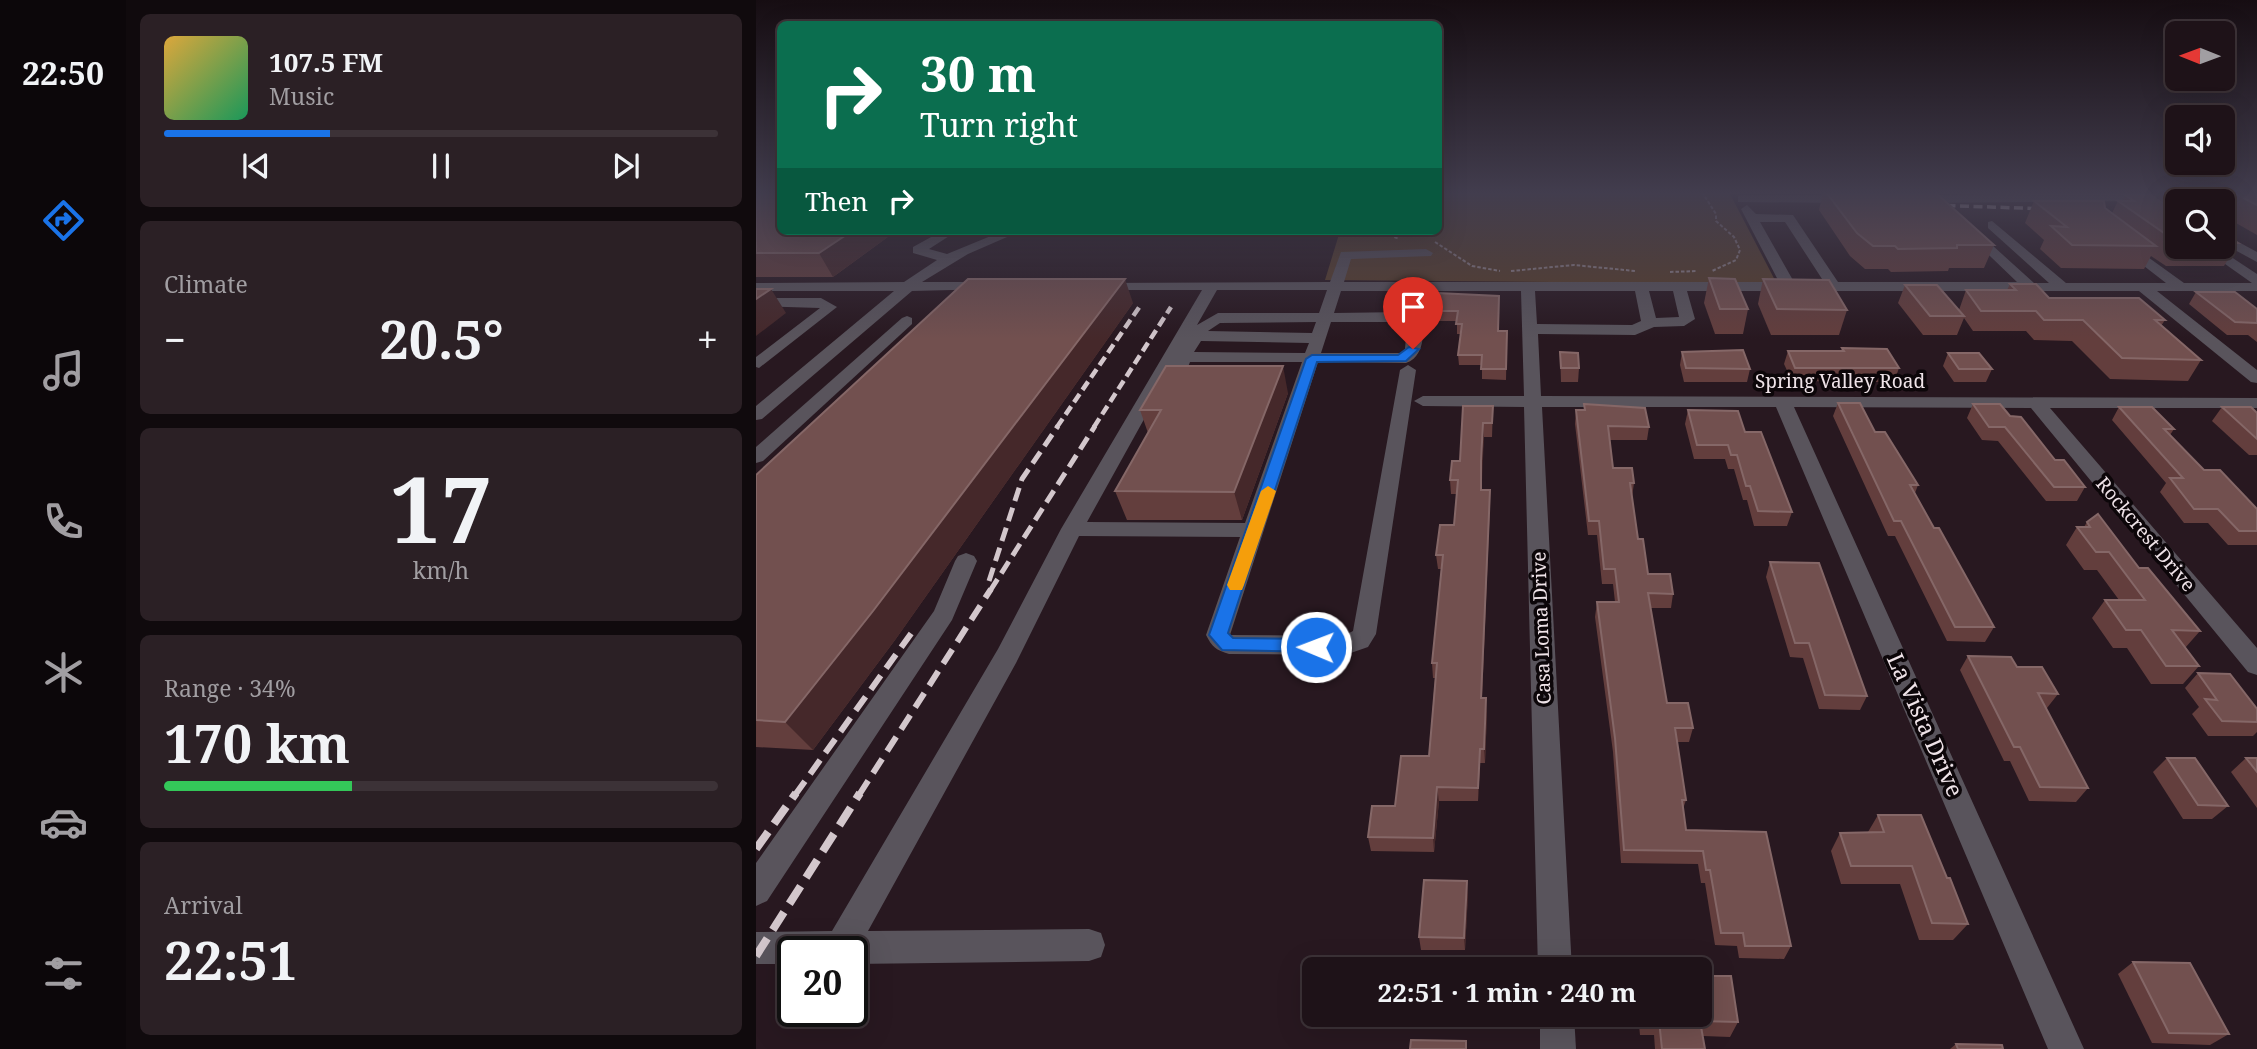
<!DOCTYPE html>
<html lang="en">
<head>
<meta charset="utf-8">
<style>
	:root { --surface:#1e1218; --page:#2b2025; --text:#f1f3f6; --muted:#a19ea2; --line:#3c3237; --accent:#1a73e8 }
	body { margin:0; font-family:"Noto Serif",serif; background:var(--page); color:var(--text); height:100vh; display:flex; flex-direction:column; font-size:26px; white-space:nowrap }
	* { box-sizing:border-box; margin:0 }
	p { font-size:23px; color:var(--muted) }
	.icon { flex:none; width:38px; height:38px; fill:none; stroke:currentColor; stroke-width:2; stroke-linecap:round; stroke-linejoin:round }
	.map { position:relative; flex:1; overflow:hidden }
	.details { display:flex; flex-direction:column; gap:14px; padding:14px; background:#100a0d; width:630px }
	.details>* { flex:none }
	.guide { position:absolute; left:21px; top:21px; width:665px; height:214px; border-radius:10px; box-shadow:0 7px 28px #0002,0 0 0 2px var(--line); background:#0b6e4f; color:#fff; overflow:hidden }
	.needle { width:46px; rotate:271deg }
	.controls { position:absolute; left:1409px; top:21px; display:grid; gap:14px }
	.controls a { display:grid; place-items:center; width:70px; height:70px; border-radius:10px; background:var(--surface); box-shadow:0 7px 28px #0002,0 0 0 2px var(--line); font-size:35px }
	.speed { position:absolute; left:21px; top:936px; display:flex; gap:14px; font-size:35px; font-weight:700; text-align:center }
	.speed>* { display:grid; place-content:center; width:91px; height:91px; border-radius:50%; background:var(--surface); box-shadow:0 7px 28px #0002,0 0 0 2px var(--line); line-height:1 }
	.speed .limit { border:4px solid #111; border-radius:10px; background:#fff; color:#111 }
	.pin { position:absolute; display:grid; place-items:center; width:60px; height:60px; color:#fff; margin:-72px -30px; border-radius:50% 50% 50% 0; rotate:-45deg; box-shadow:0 0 7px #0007 }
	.pin .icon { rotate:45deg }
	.me { position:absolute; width:77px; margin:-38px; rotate:271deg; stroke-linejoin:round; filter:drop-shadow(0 0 5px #0008) }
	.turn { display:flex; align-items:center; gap:24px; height:147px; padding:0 28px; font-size:32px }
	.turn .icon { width:91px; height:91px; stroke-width:2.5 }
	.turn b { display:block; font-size:49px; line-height:60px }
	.then { display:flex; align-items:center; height:66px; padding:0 28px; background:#0003; gap:14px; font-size:26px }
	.big { font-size:52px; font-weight:700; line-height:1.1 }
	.details .tile { flex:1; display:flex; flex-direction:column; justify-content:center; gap:10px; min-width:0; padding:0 24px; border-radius:10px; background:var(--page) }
	.details .dial { align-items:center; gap:0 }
	.dial b { font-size:91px; line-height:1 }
	.song { display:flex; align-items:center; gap:21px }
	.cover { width:84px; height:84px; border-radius:10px; background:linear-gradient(135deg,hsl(40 70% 55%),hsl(150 70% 35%)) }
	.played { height:7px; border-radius:4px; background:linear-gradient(90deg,var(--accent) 30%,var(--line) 30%) }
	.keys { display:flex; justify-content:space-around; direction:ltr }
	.heat { display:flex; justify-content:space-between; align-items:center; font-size:38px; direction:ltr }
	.charge { height:10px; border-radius:5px; background:linear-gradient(90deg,#34c759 34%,var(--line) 0) }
	.trip { position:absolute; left:546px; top:957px; width:410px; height:70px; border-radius:10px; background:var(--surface); box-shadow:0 7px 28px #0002,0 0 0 2px var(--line); font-weight:700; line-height:70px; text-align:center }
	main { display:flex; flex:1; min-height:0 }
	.dock { display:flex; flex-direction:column; width:126px; justify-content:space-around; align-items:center; background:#0c070a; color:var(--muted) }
	.dock .icon { width:49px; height:49px }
	.dock .current { color:var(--accent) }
	.dock b { font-size:32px; color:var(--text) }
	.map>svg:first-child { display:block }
	.green { fill:#583f2b }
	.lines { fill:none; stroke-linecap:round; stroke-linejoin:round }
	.path { stroke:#92858b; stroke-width:2; stroke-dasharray:3.5 2; stroke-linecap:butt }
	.minor { fill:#59545c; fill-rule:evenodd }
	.rail-far4 { stroke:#d3c7cc; stroke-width:3.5; stroke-dasharray:9 4.5; stroke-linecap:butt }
	.rail-far3 { stroke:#d3c7cc; stroke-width:4.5; stroke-dasharray:10 5; stroke-linecap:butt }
	.rail-far2 { stroke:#d3c7cc; stroke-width:5; stroke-dasharray:14 7; stroke-linecap:butt }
	.rail-far1 { stroke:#d3c7cc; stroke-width:6; stroke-dasharray:17 9; stroke-linecap:butt }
	.rail { stroke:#d3c7cc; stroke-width:8; stroke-dasharray:21 10; stroke-linecap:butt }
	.wall { fill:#633e3d }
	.shaded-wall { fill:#45282a }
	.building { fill:#72504f; stroke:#856767; stroke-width:2 }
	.route { fill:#1a73e8; stroke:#114b97; stroke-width:2 }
	.slow { fill:#f59e0b }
	.labels { text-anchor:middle; stroke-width:7; stroke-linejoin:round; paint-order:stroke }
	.street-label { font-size:19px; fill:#efe3e8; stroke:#0c0609 }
	.near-street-label { font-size:23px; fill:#efe3e8; stroke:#0c0609 }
</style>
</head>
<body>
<main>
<nav class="dock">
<b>22:50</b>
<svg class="icon current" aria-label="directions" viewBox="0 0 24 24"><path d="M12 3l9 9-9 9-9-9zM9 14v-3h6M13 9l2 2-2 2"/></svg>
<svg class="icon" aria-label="music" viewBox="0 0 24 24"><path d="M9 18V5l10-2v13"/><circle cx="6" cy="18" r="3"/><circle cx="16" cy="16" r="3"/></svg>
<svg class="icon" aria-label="phone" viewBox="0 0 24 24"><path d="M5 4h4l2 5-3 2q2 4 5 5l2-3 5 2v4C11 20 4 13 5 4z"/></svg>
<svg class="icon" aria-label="climate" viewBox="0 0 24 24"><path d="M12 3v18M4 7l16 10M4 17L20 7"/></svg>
<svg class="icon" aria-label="car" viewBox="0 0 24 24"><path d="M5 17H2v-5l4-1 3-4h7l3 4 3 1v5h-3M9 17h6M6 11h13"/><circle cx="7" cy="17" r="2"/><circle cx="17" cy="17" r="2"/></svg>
<svg class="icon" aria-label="filters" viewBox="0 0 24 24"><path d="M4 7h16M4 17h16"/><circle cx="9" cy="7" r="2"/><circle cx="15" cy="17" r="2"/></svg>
</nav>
<section class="details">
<div class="tile">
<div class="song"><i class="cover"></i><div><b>107.5 FM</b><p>Music</p></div></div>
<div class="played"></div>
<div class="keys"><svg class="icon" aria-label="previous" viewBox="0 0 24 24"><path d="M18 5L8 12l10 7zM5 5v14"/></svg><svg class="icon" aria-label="pause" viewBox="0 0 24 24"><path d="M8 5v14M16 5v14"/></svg><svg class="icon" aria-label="next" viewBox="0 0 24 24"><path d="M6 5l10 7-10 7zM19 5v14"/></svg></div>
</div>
<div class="tile"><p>Climate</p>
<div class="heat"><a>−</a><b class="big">20.5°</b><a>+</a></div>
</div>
<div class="tile dial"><b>17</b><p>km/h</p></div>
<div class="tile"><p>Range · 34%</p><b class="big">170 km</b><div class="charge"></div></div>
<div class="tile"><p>Arrival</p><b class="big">22:51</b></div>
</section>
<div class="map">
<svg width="1501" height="1049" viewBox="0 0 1501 1049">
	<rect width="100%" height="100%" fill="#281820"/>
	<path class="green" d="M683,192H973L1021,284L569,280L584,231H682Z"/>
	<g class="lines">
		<g class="path">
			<path d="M946,192L960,214V221L978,237L984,250L980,260L956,271"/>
			<path d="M623,231L643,239"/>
			<path d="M679,242L716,266L744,271"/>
			<path d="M755,271L818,265L879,271"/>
			<path d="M914,272L941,271"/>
		</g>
		<g class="minor">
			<path d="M1501,192V200L1159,203L1153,199L1159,195Z"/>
			<path d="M986,195H1092L1098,199L1092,203L982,202V196Z"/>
			<path d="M991,205L1000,214L1037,215L1082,282H1261L1210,233L1209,230L1215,226L1278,283H1293L1232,228V222L1236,221L1310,283H1410L1366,249L1364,246L1371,242L1428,283H1496L1445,247H1460L1501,274V291H1401L1501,370V383L1495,382L1383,291H931L939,319L928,326L898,327L879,335L782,334L785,396L1501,398V408H1294L1501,648V675L1492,672L1275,408L1038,407L1328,1049H1292L1020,407H786L816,970H782L768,407L667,406L658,401L667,396H768L765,291H585L578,313L650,312L664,319C670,333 667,358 650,363L562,362L474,635L587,636L597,631L644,370L652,365L660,370L620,634L612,647L589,655L473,654C460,650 456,647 450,635L484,537L323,536L260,663L112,931L333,929L345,933L349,945L345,957L333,961L96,964V952H37V964H0V932L76,931L242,649L305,529L446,290H345L338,286L340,283L574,282L585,252L670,249L677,253L675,256L595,259L588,282H1023L985,209ZM1004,222H1029L1068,282H1038ZM461,290H571L563,313H462L441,325ZM779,291H879L885,321L876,325L781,324ZM893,291H917L923,317L900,318ZM560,322L556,333L452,331L464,323ZM575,322H647L651,324L649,349L645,353H565ZM445,341L553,343L549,353L438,352ZM434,362H546L489,523L331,522L412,376L439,384L447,379L430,372Z"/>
			<path d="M186,231H201L173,249L191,254L247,231H265L212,254L166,282H232L239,286L237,289L156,291L6,419L0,420V406L138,291H0V283L148,282L181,260L157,253V247Z"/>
			<path d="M1466,233L1501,252V262L1466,243Z"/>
			<path d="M0,298H65L81,307L3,368L0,367V357L64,308L0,306Z"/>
			<path d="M151,316L156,318V324L7,461L0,463V447L146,318Z"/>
			<path d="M210,553L218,556L221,561L196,620L11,901L0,906V863L178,611L199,561L202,556Z"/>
			<path d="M784,1015H818L820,1049H784Z"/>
		</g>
		<path class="rail-far4" d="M1177,205L1293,209"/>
		<g class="rail-far3">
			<path d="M301,427L384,306"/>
			<path d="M338,427L415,307"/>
		</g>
		<g class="rail-far2">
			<path d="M233,581L266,479L302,426"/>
			<path d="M234,591L339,426"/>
		</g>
		<g class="rail-far1">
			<path d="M39,795L159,628"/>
			<path d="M103,795L235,589"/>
		</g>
		<g class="rail">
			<path d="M0,849L40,793"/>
			<path d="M0,956L104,793"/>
		</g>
	</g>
	<g class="wall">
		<path d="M0,192L24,231H140L77,277H0Z"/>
		<path d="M1067,192H1179L1238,245L1228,268H1193L1192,271L1135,272L1132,269H1109L1094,256L1063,210Z"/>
		<path d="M1467,192H1501V235L1466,215V201H1462Z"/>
		<path d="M1369,195L1421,203V247H1466V233L1482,243L1468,266H1410L1395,256L1388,269L1305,268L1284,249L1288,240L1269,223L1278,201L1349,208L1356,213L1362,201H1366Z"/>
		<path d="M953,278L992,309L987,334H959L948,303Z"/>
		<path d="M1007,279L1091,310L1083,335H1015L1002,304Z"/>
		<path d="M1254,284L1293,298L1409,320L1405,326L1445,360L1432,381L1354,379L1316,341L1278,340L1270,331H1217L1208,318L1201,335H1167L1142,303L1149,285L1203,310L1210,290H1251Z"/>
		<path d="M1440,292L1501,309V342L1492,335H1471L1433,304Z"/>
		<path d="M377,303L139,640L57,750L0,747V475Z"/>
		<path d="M743,306L742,331H751L750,380L726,379V365H703L702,355L705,334H701V321H679L678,311Z"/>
		<path d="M1086,348L1143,368L1138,382L1036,381L1028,364L1032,351H1085Z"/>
		<path d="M804,352L823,368L822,382H805Z"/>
		<path d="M926,352L994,369L991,382H928L924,365Z"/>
		<path d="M1192,353L1236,369L1230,382H1198L1187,366Z"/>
		<path d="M532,393L486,520H371L359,491L392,433L384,410Z"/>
		<path d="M1082,403L1119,432L1162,485L1159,493L1178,528L1238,627L1229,642L1191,641L1139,536H1132L1077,416Z"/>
		<path d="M828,404L893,427L891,440H854L857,468L878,483L876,497L882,539L892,574L917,594L915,608H894L911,703L937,728L933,742H921L930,800L927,809L930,830L1035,946L1028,959L983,958L981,946L959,945L949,883H945L942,864L865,863L857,752L839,617L841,602H859L857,584H846L841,535H832L819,424L820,410H828Z"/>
		<path d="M1217,404L1254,416L1329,487L1321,501H1290L1242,441L1226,440L1211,418Z"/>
		<path d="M737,406L736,437H728L725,475V490L734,505L726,698L731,713L729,763H724L722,801H683L678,852L615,851L612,837L639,806L673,756L679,678H677L676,663L685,569H682L680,555L698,525L701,494H695L694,480Z"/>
		<path d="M1363,407L1418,429L1414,435L1448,470L1501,509V545H1472L1452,523H1428L1404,492L1410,483L1356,420Z"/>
		<path d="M1466,407L1501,413V455H1493L1456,421Z"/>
		<path d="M932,410L989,432L1036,512L1031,526H998L991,500H987L978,469H972L969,459H938L929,424Z"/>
		<path d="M1331,522L1383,568L1444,631L1429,648L1443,666L1427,684H1395L1371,648H1357L1336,618L1349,600H1363L1341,570H1328L1310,545L1321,527H1328Z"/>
		<path d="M1014,562L1111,696L1104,710L1063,709L1047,658L1034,657L1010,577Z"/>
		<path d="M1212,656L1261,667L1302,694L1291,708H1290L1332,788L1320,802L1273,801L1254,761H1248L1204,670Z"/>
		<path d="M1442,673L1501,709V732L1497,736H1452L1436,714L1443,707L1429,688Z"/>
		<path d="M1411,758L1472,806L1456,819H1427L1397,772Z"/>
		<path d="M1490,758H1501V808L1475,772Z"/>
		<path d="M1122,815L1191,878L1212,924L1197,940H1163L1144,884H1085L1075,851L1084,833L1112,832Z"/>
		<path d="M712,894L709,950H665L663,937Z"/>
		<path d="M1377,962L1473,1034L1454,1045L1396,1043L1362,974Z"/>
		<path d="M882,1015H943L982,1022L974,1037L947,1036L949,1049H899L898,1035H884Z"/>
		<path d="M1200,1044L1247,1049H1194Z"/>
	</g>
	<g class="shaded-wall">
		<path d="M96,231H140L77,277L63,253Z"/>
		<path d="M369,279L377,303L139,640L57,750L29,722Z"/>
		<path d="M15,289L30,313L0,336V299Z"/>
		<path d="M527,366L532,393L486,520L478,492Z"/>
		<path d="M727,423L728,437L725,504V461Z"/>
		<path d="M734,490V505L725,712V698Z"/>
		<path d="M730,698L731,713L729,763L728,749Z"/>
		<path d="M724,749V763L722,801V788Z"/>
		<path d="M681,787L683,801L678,852L677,838Z"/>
		<path d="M711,881L712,894L709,950L708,938Z"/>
	</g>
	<g class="building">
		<path d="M0,192H24V231H96L63,253H0Z"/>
		<path d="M1070,192H1179L1238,245H1201V248L1142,249L1139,246H1117L1101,233Z"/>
		<path d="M1476,192H1501V205Z"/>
		<path d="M1408,194L1421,203V242L1362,201H1378L1369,195Z"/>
		<path d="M1278,201H1348L1349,208L1400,246L1316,245L1295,226L1311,227Z"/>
		<path d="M1466,233L1482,243H1466Z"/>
		<path d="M953,278L979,279L992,309H964Z"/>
		<path d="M212,279H369L117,611L29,722L0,720V475Z"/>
		<path d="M1007,279L1073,280L1091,310L1021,309Z"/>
		<path d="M1254,284H1280L1293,298H1383L1409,320H1399L1445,360L1366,358L1327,320H1288L1280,311H1225L1210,290H1260Z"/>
		<path d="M1149,285H1181L1208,316H1174Z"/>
		<path d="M0,289H15L0,299Z"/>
		<path d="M1440,292H1479L1501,309V323L1479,322Z"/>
		<path d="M681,293L743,296L742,331H751L750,369H725L726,355H702L706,324H700L702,311H678Z"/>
		<path d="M1086,348L1131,349L1143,368H1039L1032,351H1088Z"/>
		<path d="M987,350L994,369L930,368L926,352Z"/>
		<path d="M804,352L822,353L823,368H805Z"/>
		<path d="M1192,353H1223L1236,369H1203Z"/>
		<path d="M410,366H527L478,492L359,491L405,410H384Z"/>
		<path d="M1082,403H1104L1119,432H1129L1162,485H1154L1178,528H1183L1238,627H1199L1145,521H1138Z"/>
		<path d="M828,404L889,408L893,427L852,426L857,468H876L878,483H874L882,539H887L892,574H914L917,594L892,593L911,703H932L937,728H919L930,800H926L930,830L1010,832L1035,946H989L987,933H965L954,870H950L947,851L868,850L859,738L841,602H863L859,569H848L843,521H833L820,410H829Z"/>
		<path d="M1217,404H1244L1254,416L1265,417L1299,460H1308L1329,487H1298L1249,427H1233Z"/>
		<path d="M707,406H737L736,423H727L725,461V490H734L725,698H730L728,749H724L722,788L681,787L677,838L612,837L616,806H639L645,756H673L681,663H676L687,555H680L684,525H698L702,480H694L696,461H704Z"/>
		<path d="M1363,407H1396L1418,429H1408L1448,470H1464L1501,509V531H1483L1462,509H1438L1414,478H1427Z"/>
		<path d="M1466,407H1495L1501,413V439Z"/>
		<path d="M932,410L982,411L989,432H1005L1036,512L1002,511L994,486H990L981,455H975L972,445H941Z"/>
		<path d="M1342,514L1383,568H1392L1444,631L1416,630L1443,666H1410L1385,630H1370L1349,600H1389L1353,552H1340L1321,527H1334L1331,522Z"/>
		<path d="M1014,562L1063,563L1111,696L1069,695L1053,643H1039Z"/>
		<path d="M1212,656L1255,657L1261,667H1286L1302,694L1282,693L1332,788L1284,787L1264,747H1258Z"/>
		<path d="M1442,673L1474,674L1501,709V722L1466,721L1449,699L1461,700Z"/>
		<path d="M1411,758H1439L1472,806L1442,805Z"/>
		<path d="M1490,758H1501V772Z"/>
		<path d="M1122,815H1165L1191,878H1194L1212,924L1176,923L1156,866H1095L1084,833L1128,832Z"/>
		<path d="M668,880L711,881L708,938L663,937Z"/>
		<path d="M1377,962L1434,963L1473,1034L1413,1033Z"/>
		<path d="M943,976H975L982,1022L944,1021L949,1049H906L903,1020H889L888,1015H943Z"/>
		<path d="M655,1040L710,1041V1049H654Z"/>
		<path d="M1200,1044L1246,1045L1247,1049H1202Z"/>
	</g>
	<linearGradient id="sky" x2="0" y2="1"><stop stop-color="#160d12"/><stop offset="0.57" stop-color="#423d4e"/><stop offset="1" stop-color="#423d4e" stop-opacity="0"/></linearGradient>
	<rect width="1501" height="339" fill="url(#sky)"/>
	<path class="route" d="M653,347L663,349L650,361L561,362L472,633L477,638L560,639L569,647L566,652L466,650L453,635L550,359L556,355H642Z"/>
	<path class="slow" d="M512,486L520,491L488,585L486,590H474L471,585L505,491Z"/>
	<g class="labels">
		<g class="street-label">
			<text x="1084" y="388">Spring Valley Road</text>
			<text transform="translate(1390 534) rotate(50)" y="7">Rockcrest Drive</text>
			<text transform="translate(785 628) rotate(-92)" y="7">Casa Loma Drive</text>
		</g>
		<g class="near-street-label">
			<text transform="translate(1169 725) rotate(66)" y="8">La Vista Drive</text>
		</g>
	</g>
</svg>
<div class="controls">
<a><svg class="needle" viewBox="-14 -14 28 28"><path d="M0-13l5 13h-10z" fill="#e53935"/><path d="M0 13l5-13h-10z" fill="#a19ea2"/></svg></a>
<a><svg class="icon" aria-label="sound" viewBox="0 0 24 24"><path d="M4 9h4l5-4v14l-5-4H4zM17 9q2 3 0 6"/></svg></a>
<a><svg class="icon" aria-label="search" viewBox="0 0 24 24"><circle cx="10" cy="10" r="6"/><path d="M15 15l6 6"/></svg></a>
</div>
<div class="speed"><div class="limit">20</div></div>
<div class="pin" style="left:657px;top:349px;background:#d93025"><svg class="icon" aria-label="arrive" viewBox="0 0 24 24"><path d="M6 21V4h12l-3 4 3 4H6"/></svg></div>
<svg class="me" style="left:560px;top:647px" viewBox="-20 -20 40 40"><circle r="17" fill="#1a73e8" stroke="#fff" stroke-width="3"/><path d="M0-11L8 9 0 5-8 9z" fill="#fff"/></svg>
<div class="trip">22:51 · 1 min · 240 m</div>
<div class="guide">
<div class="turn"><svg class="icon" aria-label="right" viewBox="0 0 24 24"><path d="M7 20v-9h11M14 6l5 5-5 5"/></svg><div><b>30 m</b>Turn right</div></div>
<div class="then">Then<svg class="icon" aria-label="right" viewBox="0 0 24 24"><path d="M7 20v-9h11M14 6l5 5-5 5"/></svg></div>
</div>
</div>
</main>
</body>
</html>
